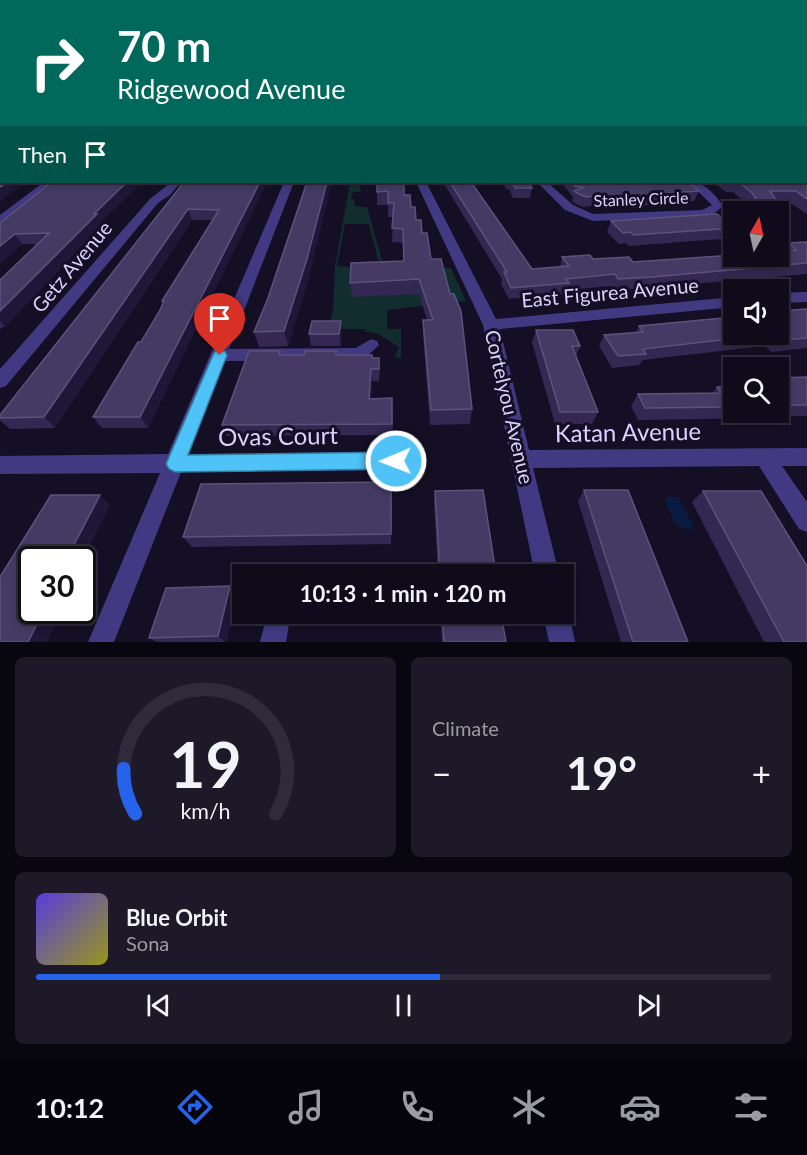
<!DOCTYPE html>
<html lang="en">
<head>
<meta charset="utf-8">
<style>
	:root { --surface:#0f0b1b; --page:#1d1928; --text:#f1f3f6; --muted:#9b9ba3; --line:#2f2b3a; --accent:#2563eb }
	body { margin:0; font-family:Lato,sans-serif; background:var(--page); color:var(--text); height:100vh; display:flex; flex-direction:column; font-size:22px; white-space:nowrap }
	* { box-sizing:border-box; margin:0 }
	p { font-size:20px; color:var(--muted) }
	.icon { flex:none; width:33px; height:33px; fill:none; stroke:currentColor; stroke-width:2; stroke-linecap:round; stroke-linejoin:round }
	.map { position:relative; height:642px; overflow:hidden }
	.sheet { display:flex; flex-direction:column; gap:15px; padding:15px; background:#08060f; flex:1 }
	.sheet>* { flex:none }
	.hud { position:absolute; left:0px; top:0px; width:807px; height:183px; box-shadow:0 3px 9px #0003,0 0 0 2px var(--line); background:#00695c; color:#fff; overflow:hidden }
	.needle { width:39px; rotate:9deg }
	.fabs { position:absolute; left:723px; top:201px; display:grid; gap:12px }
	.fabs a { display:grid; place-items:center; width:66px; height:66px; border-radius:0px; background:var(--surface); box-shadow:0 3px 9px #0003,0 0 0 2px var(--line); font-size:30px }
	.speed { position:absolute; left:18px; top:546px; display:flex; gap:12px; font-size:30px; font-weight:700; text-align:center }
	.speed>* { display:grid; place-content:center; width:78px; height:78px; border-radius:50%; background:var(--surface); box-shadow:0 3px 9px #0003,0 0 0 2px var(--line); line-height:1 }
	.speed .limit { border:3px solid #111; border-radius:9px; background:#fff; color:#111 }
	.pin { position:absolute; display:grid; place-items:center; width:51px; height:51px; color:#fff; margin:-62px -26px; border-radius:50% 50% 50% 0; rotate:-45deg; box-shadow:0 0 6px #0007 }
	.pin .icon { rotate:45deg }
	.me { position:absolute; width:66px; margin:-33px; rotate:269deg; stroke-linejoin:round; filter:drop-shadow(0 0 4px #0008) }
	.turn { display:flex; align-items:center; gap:21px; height:126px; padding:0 18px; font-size:27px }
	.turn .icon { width:78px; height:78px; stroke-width:2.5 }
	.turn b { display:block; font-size:42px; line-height:51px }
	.then { display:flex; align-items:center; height:57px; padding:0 18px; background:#0003; gap:12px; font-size:22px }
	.big { font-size:45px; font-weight:700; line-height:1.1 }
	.sheet .tile { flex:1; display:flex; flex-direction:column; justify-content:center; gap:9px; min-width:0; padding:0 21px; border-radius:9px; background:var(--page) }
	.sheet .dial { align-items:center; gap:0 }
	.dial svg { height:156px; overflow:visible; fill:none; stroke:var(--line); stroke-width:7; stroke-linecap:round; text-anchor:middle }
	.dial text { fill:var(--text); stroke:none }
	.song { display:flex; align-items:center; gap:18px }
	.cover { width:72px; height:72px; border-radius:9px; background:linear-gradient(135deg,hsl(250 70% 55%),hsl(60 70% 35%)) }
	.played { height:6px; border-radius:3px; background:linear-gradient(90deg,var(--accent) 55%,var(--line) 55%) }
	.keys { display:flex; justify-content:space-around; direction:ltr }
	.heat { display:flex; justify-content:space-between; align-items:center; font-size:33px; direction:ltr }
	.sheet .tiles { flex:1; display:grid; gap:15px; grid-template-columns:1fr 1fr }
	.tile:last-child { grid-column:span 2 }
	.trip { position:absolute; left:232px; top:564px; width:342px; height:60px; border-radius:0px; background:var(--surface); box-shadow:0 3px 9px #0003,0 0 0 2px var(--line); font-weight:700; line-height:60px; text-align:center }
	.tab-bar { display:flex; height:96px; justify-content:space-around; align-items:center; background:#06040b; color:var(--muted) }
	.tab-bar .icon { width:42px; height:42px }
	.tab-bar .active { color:var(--accent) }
	.tab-bar b { font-size:27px; color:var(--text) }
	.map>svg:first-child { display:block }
	.green { fill:#122d2e }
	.water { fill:#0a1b41 }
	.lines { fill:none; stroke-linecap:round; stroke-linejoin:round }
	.minor { fill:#413a82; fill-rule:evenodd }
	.tertiary { fill:#413a82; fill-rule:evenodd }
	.wall { fill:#332852 }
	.shaded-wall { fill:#1f1638 }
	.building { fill:#453a64; stroke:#5c527c; stroke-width:1.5 }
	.route { fill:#4fc3f7; stroke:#337fa1; stroke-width:1.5 }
	.labels { text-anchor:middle; stroke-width:6; stroke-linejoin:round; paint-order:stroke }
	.far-street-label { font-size:16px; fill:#dad2fe; stroke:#140f24 }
	.street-label { font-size:20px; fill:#dad2fe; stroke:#140f24 }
	.near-street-label { font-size:24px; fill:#dad2fe; stroke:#140f24 }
</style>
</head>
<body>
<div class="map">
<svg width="807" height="642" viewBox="0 0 807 642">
	<rect width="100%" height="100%" fill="#140f24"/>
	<path class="green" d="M350,182H359L361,192H353L351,199H354L355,206L367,207L382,261L378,260L369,224H345L337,266L350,267V276L352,278L446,281L444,268H451L466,301L387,310V329H401V358L395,357L399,347L378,334L364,331L368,329H329L333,308L335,267Z"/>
	<path class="water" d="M666,497H679L693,525L692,530C672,529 672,516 665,499Z"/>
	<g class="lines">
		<g class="minor">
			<rect x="0" y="157" width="2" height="6"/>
			<path d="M44,182H55L0,223V215Z"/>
			<path d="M171,182H181L170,195L158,203L6,386L0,388V369L150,199Z"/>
			<path d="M284,182H294L229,349L356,348L371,339L377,341L379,345L365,358L359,360L224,361L188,454L396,452L403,454L406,461L403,468L396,470L181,472L114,642H88L160,473L0,474V456L168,454Z"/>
			<path d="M416,182H426L496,319L734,297V307L500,329L529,450L807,448V466H782L807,502V532L799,529L759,466L533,468L559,574H535L483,325Z"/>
			<path d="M537,182H547L573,205L593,214L702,210L712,205L688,182C705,182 714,193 723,206L714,214L702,216L593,221L565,210Z"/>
			<path d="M807,292V302L778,303V293Z"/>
			<path d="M564,604L569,614L575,642H549L543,614H564Z"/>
			<path d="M270,614L285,615L289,624L286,642H260L267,615Z"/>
		</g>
		<rect class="tertiary" x="806" y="173" width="1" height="7"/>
	</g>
	<g class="wall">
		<rect x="0" y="121" width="2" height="30"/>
		<path d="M807,180V214L789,202H777L751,210L746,203L733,192H726L713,182H806Z"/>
		<path d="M52,182H142L101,222L102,224L5,327H2L0,330V280L37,244H22L0,264V223Z"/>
		<path d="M184,182L214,183L237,182H267L148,428H102L93,417L159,312L163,303L162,301L213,220H192L55,428L10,429L0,420V415Z"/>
		<path d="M377,182L404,195L411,207L422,233L431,259L472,409L470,424L430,425L423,335V320H427L419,294L352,297L350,283L403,261V243L392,242L393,217H388V205H377Z"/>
		<path d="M443,182H471L532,269L560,267L562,257L633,262L662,260L782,251L788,243L807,242V274L646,288L614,290L611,286L567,290L565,294L509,299L501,284L502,279Z"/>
		<path d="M503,182H529L532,188L530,198H513L509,189H506Z"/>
		<path d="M561,182H688L699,191L694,201L604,209L600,205L583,207L574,203L572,201L573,197Z"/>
		<path d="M611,221L734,225V238L629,246L626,243L619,244L607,232Z"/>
		<path d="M310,274L288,346L259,347L254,332L268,298Z"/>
		<path d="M807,309V348L771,352L765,346L643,360L639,365L612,368L599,346L604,335L636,332L639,326Z"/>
		<path d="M536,330L580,346L576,356L598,412L592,424H555L532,342Z"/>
		<path d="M342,333L341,346H311L309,334Z"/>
		<path d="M336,351L337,355L372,358L380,369L379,381H372L371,399L392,398L393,435L227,436L222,425L304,355Z"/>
		<path d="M807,377V416H767L765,418L638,420L631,406L638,394H712L717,387H734V412H778V378Z"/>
		<path d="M584,490L688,642H621L578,501Z"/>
		<path d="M435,491L496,574H438L434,502Z"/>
		<path d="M703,491L807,642H764L692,502Z"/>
		<path d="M392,492L391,544L192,547L183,537Z"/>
		<path d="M230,586L237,594L226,642H157L149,638Z"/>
		<path d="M372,614L371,625L307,624L303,617Z"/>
		<path d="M440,614H501L506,642H442Z"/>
	</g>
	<g class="shaded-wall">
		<path d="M8,182H27L0,201V187Z"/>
		<path d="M127,182H142L101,222L102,224L5,327L0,321V311L94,214Z"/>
		<path d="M205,182H215L207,194L203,184Z"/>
		<path d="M260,182H267L148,428L140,417Z"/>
		<path d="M327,182H332L310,274L288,346L284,331Z"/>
		<path d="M188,209L192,220L55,428L44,417Z"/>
		<path d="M15,234L22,244L0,264V246Z"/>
		<path d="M341,321L342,333L341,346L339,334Z"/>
		<path d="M371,369L372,381L370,410L369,399Z"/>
		<path d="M100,495L110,505L82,562V560H66Z"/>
		<path d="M230,586L237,594L226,642H225L218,636Z"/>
		<path d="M44,610H62L47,642H28Z"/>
		<path d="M370,614H372L371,625L370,617Z"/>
	</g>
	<g class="building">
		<path d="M806,102H807V149L806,148Z"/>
		<rect x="0" y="121" width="2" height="21"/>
		<path d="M2,169V182H8L0,187V170Z"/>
		<path d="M806,179L807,180V199L796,191H770L781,208L777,212H749L759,203L752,193L739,182H731H806Z"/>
		<path d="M52,182H127L94,214H97L0,311V280L49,233L15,234L0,246V223Z"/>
		<path d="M184,182H205L203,184L237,182H260L140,417H93L138,342H141L159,312L164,301H162L219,210L188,209L44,417L0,418V415Z"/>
		<path d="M307,182H327L307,259L284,331L254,332L268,298Z"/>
		<path d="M377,182H404V195H410L411,207H415L416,220H421L422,233H427L431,259H441L450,294H454L461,311L472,409L431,410L423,320H433L419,279L350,283L351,263L404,261L403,229L392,228L394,203H388V191L377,192Z"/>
		<path d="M450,182H471L532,269L569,266L562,257L590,255L593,259L629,257L633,262L662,260L734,255V256H778V251L796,250L788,243L807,242V263L652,277L618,279L615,274L566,279L569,283L511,288L504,272H507Z"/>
		<path d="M512,182H529L532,188H515Z"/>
		<path d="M572,182H688L699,191L608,198L604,195L586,197L577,193L574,191L585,187H576Z"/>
		<path d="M717,214L733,226L734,225V228L633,235L631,232L623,233L611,221Z"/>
		<path d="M807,309V338L781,340L775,334H778V311Z"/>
		<path d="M734,317V334H773L643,349L646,354L618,356L604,335L643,332L639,326Z"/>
		<path d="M312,321H341L339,334H309Z"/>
		<path d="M536,330H573L580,346H572L598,412H560Z"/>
		<path d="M249,351H280L279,355H304L305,351H336V355H372V358H379V369H371L369,399L392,398V424L222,425Z"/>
		<path d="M807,377V405H778V387H780L778,386V378Z"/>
		<path d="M717,387H734V407L645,408L638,394L721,393Z"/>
		<path d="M391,482V534L183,537L201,484Z"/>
		<path d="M483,490L496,574H440L435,491Z"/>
		<path d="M584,490H628L688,642H633Z"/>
		<path d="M703,491H761L807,566V642H784Z"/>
		<path d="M51,495H100L66,560H32V610H44L28,642H0V577Z"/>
		<path d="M230,586L218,636L149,638L166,588Z"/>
		<rect x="303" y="614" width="67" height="3"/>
		<path d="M442,614H501L506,642H444Z"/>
	</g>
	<linearGradient id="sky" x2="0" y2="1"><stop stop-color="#0b0814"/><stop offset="0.53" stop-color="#343750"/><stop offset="1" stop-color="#343750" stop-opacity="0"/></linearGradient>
	<rect width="807" height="192" fill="url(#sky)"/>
	<path class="route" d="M220,349L225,351L227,355L188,455L396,452L402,455L405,461L402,467L396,469L175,472L169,469L166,464L213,355L215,351Z"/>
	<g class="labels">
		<g class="far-street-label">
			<text transform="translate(641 199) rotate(-2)" y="6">Stanley Circle</text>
		</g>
		<g class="street-label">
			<text transform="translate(72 267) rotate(-50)" y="7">Getz Avenue</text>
			<text transform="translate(610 293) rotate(-5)" y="7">East Figurea Avenue</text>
			<text transform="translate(509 407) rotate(77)" y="7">Cortelyou Avenue</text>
		</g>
		<g class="near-street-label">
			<text transform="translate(628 433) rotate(-1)" y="8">Katan Avenue</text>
			<text transform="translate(278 437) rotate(-1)" y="8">Ovas Court</text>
		</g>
	</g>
</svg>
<div class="fabs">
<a><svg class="needle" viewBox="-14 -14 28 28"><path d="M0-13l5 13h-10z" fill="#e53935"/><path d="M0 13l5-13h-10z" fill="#9b9ba3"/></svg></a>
<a><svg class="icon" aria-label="sound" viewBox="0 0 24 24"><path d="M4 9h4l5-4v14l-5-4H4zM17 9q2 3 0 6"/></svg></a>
<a><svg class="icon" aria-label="search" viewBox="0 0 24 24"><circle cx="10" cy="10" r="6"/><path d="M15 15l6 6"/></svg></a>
</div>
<div class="speed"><div class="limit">30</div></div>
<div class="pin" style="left:220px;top:355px;background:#d93025"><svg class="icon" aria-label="arrive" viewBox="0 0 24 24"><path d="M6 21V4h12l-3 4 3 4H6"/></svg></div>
<svg class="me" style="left:396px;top:461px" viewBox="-20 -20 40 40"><circle r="17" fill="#4fc3f7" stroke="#fff" stroke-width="3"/><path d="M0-11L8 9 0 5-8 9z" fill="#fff"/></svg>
<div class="trip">10:13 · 1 min · 120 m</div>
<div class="hud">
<div class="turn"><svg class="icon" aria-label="right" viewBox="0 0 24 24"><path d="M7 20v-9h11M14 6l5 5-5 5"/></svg><div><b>70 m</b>Ridgewood Avenue</div></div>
<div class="then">Then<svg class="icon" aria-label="arrive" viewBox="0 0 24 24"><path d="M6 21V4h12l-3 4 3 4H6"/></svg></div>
</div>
</div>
<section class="sheet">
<div class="tiles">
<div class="tile dial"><svg viewBox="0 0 100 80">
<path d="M14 69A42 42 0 1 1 86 69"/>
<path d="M14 69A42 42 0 0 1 8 46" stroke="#2563eb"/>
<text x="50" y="56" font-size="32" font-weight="700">19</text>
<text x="50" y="72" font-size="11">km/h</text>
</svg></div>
<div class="tile"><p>Climate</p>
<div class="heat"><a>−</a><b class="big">19°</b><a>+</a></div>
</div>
<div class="tile">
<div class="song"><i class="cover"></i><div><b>Blue Orbit</b><p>Sona</p></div></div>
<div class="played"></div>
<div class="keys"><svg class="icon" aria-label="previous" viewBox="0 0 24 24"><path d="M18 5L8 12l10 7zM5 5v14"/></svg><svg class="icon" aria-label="pause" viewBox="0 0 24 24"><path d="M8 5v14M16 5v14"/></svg><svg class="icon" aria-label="next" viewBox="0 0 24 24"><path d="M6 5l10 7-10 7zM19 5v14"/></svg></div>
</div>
</div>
</section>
<nav class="tab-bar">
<b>10:12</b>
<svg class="icon active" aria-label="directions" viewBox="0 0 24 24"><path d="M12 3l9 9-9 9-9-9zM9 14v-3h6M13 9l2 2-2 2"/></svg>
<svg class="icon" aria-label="music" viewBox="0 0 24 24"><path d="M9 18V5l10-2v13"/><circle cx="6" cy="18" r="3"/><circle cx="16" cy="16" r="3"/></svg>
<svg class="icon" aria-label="phone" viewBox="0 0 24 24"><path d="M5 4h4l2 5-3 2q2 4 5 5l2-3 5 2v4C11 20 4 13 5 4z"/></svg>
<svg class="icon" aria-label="climate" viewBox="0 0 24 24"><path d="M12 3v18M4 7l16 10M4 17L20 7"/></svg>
<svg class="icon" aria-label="car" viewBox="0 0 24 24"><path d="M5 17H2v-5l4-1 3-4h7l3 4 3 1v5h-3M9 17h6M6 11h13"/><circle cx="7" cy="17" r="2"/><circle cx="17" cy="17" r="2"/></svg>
<svg class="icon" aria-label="filters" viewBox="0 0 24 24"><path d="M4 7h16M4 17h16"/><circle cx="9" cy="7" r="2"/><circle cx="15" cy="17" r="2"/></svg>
</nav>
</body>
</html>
